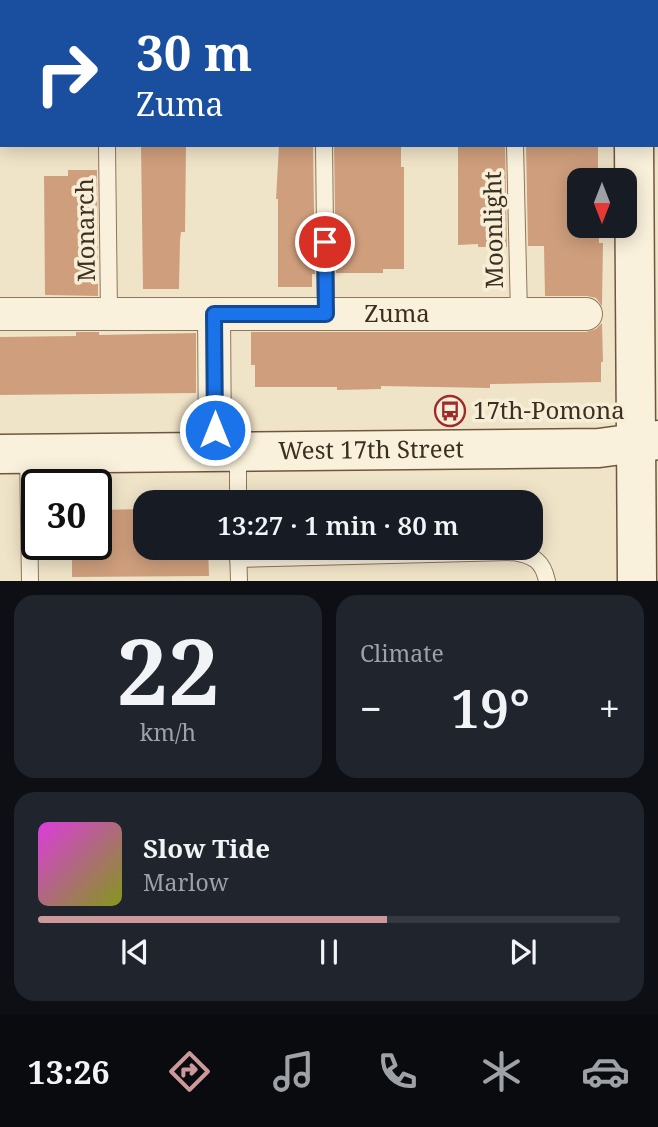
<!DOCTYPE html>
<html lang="en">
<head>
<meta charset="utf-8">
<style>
	:root { --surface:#171b24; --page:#20242c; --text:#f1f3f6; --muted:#9ea1a6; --line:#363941; --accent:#cc999b }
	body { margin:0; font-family:"Noto Serif",serif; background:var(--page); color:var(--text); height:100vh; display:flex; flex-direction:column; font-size:26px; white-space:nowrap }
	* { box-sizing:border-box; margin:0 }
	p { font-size:23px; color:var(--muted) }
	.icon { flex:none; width:38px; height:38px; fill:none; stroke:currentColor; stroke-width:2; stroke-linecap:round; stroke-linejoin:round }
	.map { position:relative; height:581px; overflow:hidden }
	.drawer { display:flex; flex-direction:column; gap:14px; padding:14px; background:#0d0f14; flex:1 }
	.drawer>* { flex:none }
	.top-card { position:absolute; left:0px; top:0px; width:658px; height:147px; box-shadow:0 4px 18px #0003; background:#1a4fa0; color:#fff; overflow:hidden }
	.needle { width:46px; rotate:180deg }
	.buttons { position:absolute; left:567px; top:168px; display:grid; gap:14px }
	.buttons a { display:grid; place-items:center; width:70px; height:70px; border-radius:14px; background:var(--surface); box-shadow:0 4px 18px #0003; font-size:35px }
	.speed { position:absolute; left:21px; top:469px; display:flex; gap:14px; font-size:35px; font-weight:700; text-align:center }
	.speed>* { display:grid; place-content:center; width:91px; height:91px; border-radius:50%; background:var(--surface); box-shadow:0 4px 18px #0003; line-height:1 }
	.speed .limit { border:4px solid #111; border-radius:10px; background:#fff; color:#111 }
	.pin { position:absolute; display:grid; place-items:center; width:60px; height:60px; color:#fff; margin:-30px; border:4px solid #fff; border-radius:50%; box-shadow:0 2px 7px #0007 }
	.me { position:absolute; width:77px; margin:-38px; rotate:0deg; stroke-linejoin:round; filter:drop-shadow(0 0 5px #0008) }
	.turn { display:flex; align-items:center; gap:24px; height:147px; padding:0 21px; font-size:32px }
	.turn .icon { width:91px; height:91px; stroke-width:2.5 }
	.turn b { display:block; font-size:49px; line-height:60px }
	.big { font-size:52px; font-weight:600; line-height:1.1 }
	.drawer .tile { flex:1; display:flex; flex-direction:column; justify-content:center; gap:10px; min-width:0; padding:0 24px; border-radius:21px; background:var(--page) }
	.drawer .dial { align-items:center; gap:0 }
	.dial b { font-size:91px; line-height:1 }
	.song { display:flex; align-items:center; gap:21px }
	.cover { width:84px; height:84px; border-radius:10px; background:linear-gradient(135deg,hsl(300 70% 55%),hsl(70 70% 35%)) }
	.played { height:7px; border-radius:4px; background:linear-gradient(90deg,var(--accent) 60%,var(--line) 60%) }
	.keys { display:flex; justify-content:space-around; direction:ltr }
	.heat { display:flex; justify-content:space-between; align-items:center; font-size:38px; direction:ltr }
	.drawer .tiles { flex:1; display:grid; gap:14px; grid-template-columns:1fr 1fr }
	.tile:last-child { grid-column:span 2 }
	.trip { position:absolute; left:133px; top:490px; width:410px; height:70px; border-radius:21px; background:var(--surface); box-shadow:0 4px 18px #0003; font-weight:600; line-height:70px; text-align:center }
	.tab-bar { display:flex; height:112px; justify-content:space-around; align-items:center; background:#090b0e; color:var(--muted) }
	.tab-bar .icon { width:49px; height:49px }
	.tab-bar .on { color:var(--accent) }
	.tab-bar b { font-size:32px; color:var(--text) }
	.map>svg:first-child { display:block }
	.building { fill:#cf9f7d }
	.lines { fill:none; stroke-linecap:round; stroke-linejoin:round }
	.lane-casing { stroke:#8d765c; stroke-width:18 }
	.street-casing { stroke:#8d765c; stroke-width:34 }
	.secondary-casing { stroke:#6f573f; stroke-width:41 }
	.lane { stroke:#faf1dc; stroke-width:16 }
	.street { stroke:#faf1dc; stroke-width:32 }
	.secondary { stroke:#faf1dc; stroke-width:38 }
	.route-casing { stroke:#114b97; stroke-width:18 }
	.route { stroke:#1a73e8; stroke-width:12 }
	.labels { text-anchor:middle; stroke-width:7; stroke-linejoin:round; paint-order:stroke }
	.street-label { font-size:24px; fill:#3d2e20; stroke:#f7eed8 }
	.poi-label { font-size:24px; fill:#3d2e20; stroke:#f7eed8; text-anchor:start }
</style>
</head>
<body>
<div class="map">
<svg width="658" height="581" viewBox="0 0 658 581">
	<rect width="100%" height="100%" fill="#f0e4c8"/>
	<g class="building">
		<path d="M141,145H186L185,232H181L180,240L179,289H143Z"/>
		<path d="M279,145H313L315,274H312V287H278V199H276Z"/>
		<path d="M334,145H401V167H404V269H383V273H336Z"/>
		<path d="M458,145H505L507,247H478V244L458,245Z"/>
		<path d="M526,145H598V180H579V226H596V231H599V243H603L602,306L596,298L587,296H545L544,246H528Z"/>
		<path d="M68,170H97L98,296L45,295L44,176H68Z"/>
		<path d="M602,323L603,362H601V382L490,384V388L381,386V389L337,390V387H255V365H251V332H586L596,329Z"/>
		<path d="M76,332H99V335L196,333V393L0,395V337L76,336Z"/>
		<path d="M145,509V548H208L209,576L72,577V544H96V510Z"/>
	</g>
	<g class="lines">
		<g class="lane-casing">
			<g id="lane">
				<path d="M105,0V2"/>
				<path d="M323,0V2"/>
				<path d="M512,0V2"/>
				<path d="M656,35H658"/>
				<path d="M0,65H2"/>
				<path d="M107,145L109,314"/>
				<path d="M324,145L326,314"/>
				<path d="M515,145L519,314"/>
				<path d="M238,452V502"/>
				<path d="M28,454L30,581"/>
				<path d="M238,548L239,581"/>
				<path d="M238,559L514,552C533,555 543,561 547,581"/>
			</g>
		</g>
		<g class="street-casing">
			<g id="street">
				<path id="s1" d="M0,314H586"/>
				<path d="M214,314L215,451"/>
			</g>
		</g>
		<g class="secondary-casing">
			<g id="secondary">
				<path d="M632,0V2"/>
				<path d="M634,145L637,581"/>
				<path id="s2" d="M0,454L599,448L658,440"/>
			</g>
		</g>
		<use href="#lane" class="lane"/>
		<use href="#street" class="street"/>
		<use href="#secondary" class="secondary"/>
	</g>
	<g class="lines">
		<g class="route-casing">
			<path id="route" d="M215,430L214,314H326L325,242"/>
		</g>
		<use href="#route" class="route"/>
	</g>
	<defs>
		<g id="bus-ring" transform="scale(1.575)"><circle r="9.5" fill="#f7eed8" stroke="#9e2a2b" stroke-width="1.5"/><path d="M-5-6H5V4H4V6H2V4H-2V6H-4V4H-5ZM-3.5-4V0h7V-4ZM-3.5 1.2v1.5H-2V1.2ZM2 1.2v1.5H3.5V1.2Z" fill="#9e2a2b"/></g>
	</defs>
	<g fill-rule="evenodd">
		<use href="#bus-ring" x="450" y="411"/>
	</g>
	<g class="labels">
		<g class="street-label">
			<text transform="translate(86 230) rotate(-91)" y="8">Monarch</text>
			<text transform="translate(494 230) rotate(-91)" y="8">Moonlight</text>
			<text dy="8" stroke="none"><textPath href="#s1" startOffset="397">Zuma</textPath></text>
			<text dy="8" stroke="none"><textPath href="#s2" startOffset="371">West 17th Street</textPath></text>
		</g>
		<g class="poi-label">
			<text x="473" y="419">17th-Pomona</text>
		</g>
	</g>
</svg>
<div class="buttons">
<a><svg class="needle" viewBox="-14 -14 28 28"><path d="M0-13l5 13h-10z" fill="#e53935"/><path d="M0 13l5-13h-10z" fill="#9ea1a6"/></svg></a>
</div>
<div class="speed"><div class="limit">30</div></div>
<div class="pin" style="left:325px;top:242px;background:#d93025"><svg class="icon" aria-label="arrive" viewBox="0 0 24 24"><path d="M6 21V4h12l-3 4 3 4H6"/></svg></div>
<svg class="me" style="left:215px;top:430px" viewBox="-20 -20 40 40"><circle r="17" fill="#1a73e8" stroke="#fff" stroke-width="3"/><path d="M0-11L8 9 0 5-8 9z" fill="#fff"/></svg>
<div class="trip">13:27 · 1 min · 80 m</div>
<div class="top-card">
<div class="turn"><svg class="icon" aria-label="right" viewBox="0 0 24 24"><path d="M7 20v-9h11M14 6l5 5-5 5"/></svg><div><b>30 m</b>Zuma</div></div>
</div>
</div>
<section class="drawer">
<div class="tiles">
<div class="tile dial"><b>22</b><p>km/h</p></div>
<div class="tile"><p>Climate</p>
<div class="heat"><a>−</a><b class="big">19°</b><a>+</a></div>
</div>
<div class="tile">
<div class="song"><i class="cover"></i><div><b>Slow Tide</b><p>Marlow</p></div></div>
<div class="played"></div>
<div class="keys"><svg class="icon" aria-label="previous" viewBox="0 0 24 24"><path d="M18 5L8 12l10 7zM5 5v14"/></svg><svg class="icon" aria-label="pause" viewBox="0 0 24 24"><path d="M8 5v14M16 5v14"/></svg><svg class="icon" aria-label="next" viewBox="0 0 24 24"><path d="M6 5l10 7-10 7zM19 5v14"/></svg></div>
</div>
</div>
</section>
<nav class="tab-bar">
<b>13:26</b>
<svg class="icon on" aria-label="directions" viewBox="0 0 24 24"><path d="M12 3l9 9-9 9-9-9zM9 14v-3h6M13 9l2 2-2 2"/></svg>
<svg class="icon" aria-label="music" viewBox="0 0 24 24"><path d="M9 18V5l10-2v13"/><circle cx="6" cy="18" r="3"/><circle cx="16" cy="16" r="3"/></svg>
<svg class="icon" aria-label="phone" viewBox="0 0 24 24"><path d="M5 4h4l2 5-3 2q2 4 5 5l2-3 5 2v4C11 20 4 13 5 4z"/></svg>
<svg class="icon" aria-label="climate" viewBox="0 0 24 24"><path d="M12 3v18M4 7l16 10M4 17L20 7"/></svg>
<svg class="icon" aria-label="car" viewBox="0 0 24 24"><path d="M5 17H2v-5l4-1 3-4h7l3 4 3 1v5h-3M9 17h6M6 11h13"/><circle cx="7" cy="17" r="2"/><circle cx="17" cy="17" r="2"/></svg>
</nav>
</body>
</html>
